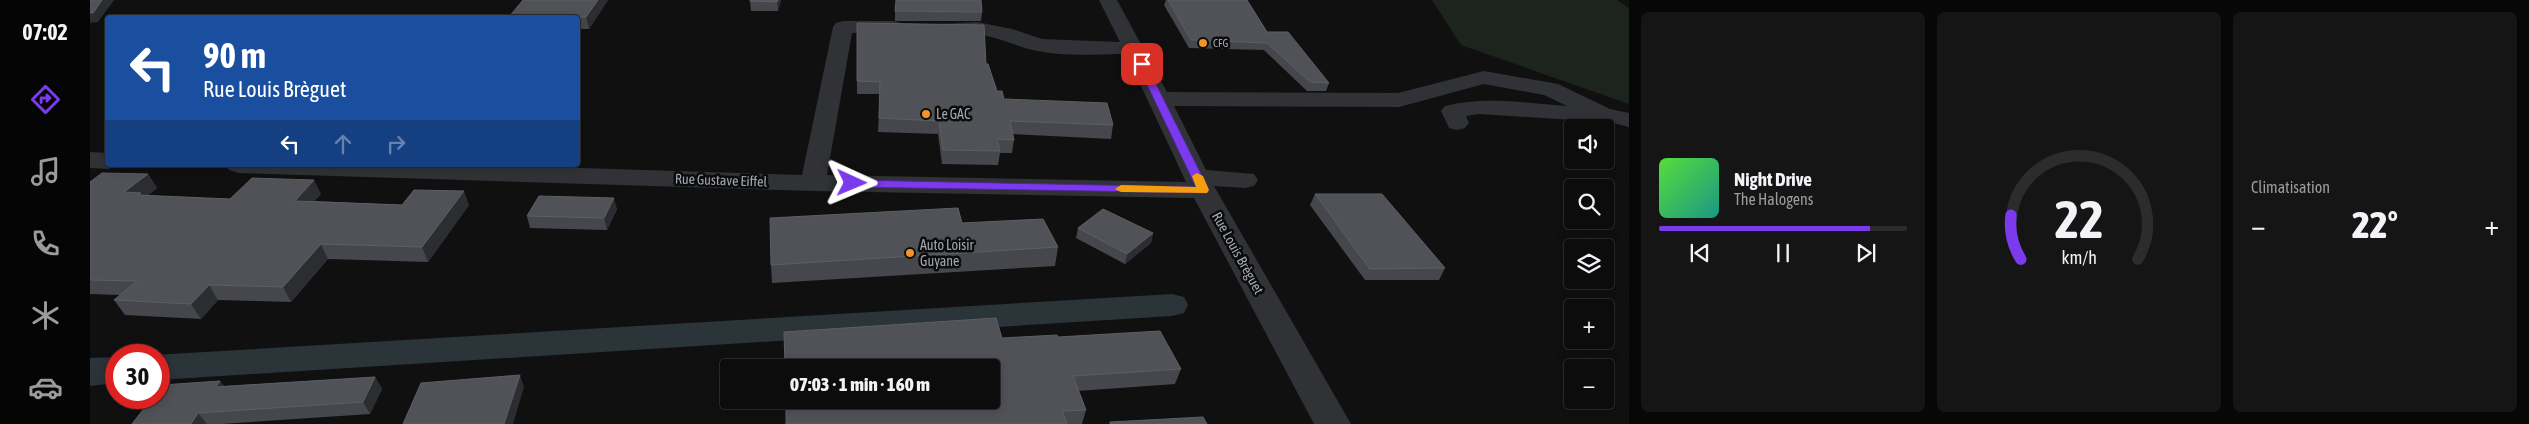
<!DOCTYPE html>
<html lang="fr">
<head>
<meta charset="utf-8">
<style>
	:root { --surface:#0c0c0d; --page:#151516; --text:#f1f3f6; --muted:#9a9b9d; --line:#2c2c2e; --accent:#7c3aed }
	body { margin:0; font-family:"Asap Condensed",sans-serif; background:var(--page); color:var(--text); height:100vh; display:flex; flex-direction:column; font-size:19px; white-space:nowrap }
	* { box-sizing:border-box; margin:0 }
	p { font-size:16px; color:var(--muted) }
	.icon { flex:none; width:28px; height:28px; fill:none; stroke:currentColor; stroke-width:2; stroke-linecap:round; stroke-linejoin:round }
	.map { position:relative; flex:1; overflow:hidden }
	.panel { display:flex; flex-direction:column; gap:12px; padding:12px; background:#070707; width:900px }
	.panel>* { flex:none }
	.hud { position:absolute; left:15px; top:15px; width:475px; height:152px; border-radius:5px; box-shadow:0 2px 12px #0003,0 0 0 1px var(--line); background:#1a4fa0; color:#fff; overflow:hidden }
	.controls { position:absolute; left:1474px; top:119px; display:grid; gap:10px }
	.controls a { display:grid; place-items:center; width:50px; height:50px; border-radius:5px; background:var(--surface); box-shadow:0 2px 12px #0003,0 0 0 1px var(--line); font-size:25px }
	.speed { position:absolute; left:15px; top:344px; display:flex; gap:10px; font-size:25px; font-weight:700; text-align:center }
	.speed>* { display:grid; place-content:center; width:65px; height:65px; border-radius:50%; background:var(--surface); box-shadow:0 2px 12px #0003,0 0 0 1px var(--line); line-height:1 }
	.speed .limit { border:8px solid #d22; background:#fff; color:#111 }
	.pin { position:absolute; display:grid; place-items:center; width:42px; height:42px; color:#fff; margin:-21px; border-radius:10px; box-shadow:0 2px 8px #0006 }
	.me { position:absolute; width:55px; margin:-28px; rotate:91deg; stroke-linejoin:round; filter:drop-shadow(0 0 4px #0008) }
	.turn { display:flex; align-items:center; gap:18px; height:105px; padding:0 15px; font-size:22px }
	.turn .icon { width:65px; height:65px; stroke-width:2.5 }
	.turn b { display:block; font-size:35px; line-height:42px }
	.lanes { display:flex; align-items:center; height:48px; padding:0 15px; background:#0003; justify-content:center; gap:25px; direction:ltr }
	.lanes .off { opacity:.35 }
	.big { font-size:38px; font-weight:800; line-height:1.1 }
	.panel .card { flex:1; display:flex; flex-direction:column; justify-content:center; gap:8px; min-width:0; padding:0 18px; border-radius:8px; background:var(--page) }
	.panel .dial { align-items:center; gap:0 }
	.dial svg { height:130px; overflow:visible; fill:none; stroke:var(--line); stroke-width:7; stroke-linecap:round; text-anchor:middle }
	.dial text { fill:var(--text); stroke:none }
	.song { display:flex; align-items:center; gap:15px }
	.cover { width:60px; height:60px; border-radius:8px; background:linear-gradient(135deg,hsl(110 70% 55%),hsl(170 70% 35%)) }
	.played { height:5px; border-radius:2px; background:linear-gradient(90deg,var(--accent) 85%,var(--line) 85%) }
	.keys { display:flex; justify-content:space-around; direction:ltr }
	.heat { display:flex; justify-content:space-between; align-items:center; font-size:28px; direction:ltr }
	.panel .tiles { flex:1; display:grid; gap:12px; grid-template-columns:repeat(3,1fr) }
	.trip { position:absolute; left:630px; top:359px; width:280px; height:50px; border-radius:5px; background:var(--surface); box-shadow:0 2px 12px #0003,0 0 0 1px var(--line); font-weight:800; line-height:50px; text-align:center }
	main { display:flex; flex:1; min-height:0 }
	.tab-bar { display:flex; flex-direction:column; width:90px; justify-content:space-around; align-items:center; background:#050505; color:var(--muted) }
	.tab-bar .icon { width:35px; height:35px }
	.tab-bar .active { color:var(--accent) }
	.tab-bar b { font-size:22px; color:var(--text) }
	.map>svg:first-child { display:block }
	.green { fill:#1c241d }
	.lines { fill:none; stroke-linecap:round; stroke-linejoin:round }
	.canal { fill:#2a3439; fill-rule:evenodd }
	.minor { fill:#313236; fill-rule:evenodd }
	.wall { fill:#46474c }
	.shaded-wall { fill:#2c2d30 }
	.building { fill:#505257; stroke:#5c5f65 }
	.route { fill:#7c3aed; stroke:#51269a }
	.slow { fill:#f59e0b }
	.poi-dot { fill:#ef952a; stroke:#0b0b0c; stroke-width:2 }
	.labels { text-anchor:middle; stroke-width:5; stroke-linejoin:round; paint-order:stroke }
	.far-poi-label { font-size:11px; fill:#a1a8b2; stroke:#0b0b0c; text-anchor:start }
	.poi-label { font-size:14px; fill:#a1a8b2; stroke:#0b0b0c; text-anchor:start }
	.street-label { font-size:14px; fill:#a1a8b2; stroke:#0b0b0c }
</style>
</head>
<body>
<main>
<nav class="tab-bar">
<b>07:02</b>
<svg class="icon active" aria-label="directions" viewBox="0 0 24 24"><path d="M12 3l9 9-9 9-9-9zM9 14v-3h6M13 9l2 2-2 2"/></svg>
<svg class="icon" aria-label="music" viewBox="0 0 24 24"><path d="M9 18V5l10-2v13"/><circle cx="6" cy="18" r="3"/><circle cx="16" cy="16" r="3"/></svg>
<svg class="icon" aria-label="phone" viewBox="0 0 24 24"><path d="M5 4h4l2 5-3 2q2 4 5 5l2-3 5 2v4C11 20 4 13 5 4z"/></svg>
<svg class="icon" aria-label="climate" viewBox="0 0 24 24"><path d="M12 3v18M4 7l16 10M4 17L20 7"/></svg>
<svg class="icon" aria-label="car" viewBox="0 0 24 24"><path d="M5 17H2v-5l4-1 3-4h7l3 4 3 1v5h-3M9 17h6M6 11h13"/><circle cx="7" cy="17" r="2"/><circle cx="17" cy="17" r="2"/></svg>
</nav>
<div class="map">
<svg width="1539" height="424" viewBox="0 0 1539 424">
	<rect width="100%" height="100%" fill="#101011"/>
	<path class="green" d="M1342,0H1527L1539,8V104L1371,45Z"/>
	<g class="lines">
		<g class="canal">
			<path d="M1082,294L1094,297L1098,305L1094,313L1082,316L69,380V355H64Z"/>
			<path d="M26,357V383L0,386V358Z"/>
		</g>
		<g class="minor">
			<path d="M1009,0H1027L1077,92L1308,93L1394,71L1468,84L1520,109L1539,113V127L1506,119L1499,121L1389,114L1376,116L1379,123L1375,128L1367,130L1359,128L1351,111L1355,106C1395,96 1437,103 1477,106L1454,95L1394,84L1309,107L1084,106L1116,170L1164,174L1168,180L1164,186L1155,188L1124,186L1261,424H1224L1104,198L723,191L148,173L139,170L135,165H395L712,175L743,27L746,23L753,21H804L811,23L814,27L811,31L762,33L737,175L1096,182L1036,54C1007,54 976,57 947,51C928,47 911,38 892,35C878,32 864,36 850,32L847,28L850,24L887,22L922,29L952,39L1030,42Z"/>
			<path d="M0,152L18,153V165H28L18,169L0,168Z"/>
		</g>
	</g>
	<g class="wall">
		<path d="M518,0L499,29H488V18H418Z"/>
		<path d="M691,0L688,11H661L660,1Z"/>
		<path d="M1076,0H1157L1177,32L1239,83L1236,91H1217L1174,50L1099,48L1074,5Z"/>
		<path d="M805,11L892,12L891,21H805Z"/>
		<path d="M767,23L896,64L907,91L914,99L1023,125L1021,139L923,134L924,140L922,153H910L908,165L852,164L848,134L788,132L790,94H767Z"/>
		<path d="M58,174L67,188L57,196L140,199L231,194L224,201L312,205H379L338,262L238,259L201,302L128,300L111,319L35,315L24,300L30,295L0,294V182Z"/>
		<path d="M1225,194L1355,268L1349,280H1275L1220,205Z"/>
		<path d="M527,209L517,230L440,228L437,216Z"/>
		<path d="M872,223L968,247L965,266L682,283L681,265Z"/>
		<path d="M988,228L1063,233L1061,243L1035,264L986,238Z"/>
		<path d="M968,337L1091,369L1085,384L988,391L996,410L992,424H696L912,338Z"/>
		<path d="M285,377L292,389L280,414L132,424H42L130,381L134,386Z"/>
	</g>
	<g class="shaded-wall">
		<path d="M12,0H24L8,22L0,23V13Z"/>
		<path d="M508,0H518L499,29L496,17Z"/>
		<path d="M688,0H691L688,11L687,2Z"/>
		<path d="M58,174L67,188L54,198L34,192Z"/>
		<path d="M224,180L231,194L212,215L205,201Z"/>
		<path d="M374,191L379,205L338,262L332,247Z"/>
		<path d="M524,198L527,209L517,230L514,218Z"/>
		<path d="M1063,233L1061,243L1035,264L1037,254Z"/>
		<path d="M231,244L238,259L201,302L193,287Z"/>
		<path d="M119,285L128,300L111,319L101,304Z"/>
		<path d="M430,375L434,387L423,424H414Z"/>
		<path d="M285,377L292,389L280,414L273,402Z"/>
		<path d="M130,381L138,393L126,387Z"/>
		<path d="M108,413L117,424H101Z"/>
	</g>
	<g class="building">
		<path d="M0,0H12L3,13H0Z"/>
		<path d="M433,0H508L496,17L418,18Z"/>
		<path d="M660,0H688L687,2L660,1Z"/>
		<path d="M806,0H891L892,12L805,11Z"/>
		<path d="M1078,0H1157L1177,32H1198L1239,83L1220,82L1177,43L1101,40Z"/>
		<path d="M767,23L894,25L896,64H898L907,91H912L914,99L1017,103L1023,125L920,121L924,140L907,139L910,151L853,150L849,121L789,118L790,82L767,81Z"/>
		<path d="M12,173L58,174L34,192L51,193L48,195L140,199L162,178L224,180L205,201L312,205L324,190L374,191L332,247L231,244L193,287L119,285L101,304L24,300L47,281L0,280V182Z"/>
		<path d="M1225,194H1292L1355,268L1280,269Z"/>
		<path d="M449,196L524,198L514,218L437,216Z"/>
		<path d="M868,208L872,223L953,219L968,247L681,265L680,218Z"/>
		<path d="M1013,209L1063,233L1037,254L988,228Z"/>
		<path d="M906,318L912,338L967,335L968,337L1070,331L1091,369L983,376L996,410L972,411L977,424H696V400H901V368H695L694,332Z"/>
		<path d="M430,375L414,424H313L331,383Z"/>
		<path d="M285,377L273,402L108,413L101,424H42L62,398H69V389L72,385L130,381L126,387Z"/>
		<path d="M1113,417L1117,424H1020V422Z"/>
	</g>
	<path class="route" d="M1052,62L1056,64L1119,190L1117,193L762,187L756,183L762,180L1106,187L1047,64Z"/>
	<path class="slow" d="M1107,173L1113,176L1119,190L1117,193L1031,192L1025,189L1031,185L1106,187L1102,176Z"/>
	<g class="poi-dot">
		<circle cx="1113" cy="43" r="5"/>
		<circle cx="836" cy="114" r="5"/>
		<circle cx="820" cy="253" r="5"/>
	</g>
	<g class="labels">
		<g class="far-poi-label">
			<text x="1123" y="47">CFG</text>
		</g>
		<g class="poi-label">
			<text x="846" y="119">Le GAC</text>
			<text x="830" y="250">Auto Loisir<tspan x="830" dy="16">Guyane</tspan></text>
		</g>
		<g class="street-label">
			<text transform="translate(631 180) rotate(2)" y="5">Rue Gustave Eiffel</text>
			<text transform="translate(1148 253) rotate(61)" y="5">Rue Louis Brèguet</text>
		</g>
	</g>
</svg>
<div class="controls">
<a><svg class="icon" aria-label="sound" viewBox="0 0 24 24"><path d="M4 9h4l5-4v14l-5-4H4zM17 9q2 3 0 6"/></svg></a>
<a><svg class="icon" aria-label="search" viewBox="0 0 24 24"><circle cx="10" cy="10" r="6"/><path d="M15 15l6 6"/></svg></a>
<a><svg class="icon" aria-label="layers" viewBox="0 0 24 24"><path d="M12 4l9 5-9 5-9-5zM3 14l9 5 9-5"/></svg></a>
<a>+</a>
<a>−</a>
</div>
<div class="speed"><div class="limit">30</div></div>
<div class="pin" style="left:1052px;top:64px;background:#d93025"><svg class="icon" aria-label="arrive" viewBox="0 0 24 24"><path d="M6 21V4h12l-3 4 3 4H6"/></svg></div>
<svg class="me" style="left:762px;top:183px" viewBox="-20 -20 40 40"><path d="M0-17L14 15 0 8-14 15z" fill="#7c3aed" stroke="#fff" stroke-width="4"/></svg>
<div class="trip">07:03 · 1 min · 160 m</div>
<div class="hud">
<div class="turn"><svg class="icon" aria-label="left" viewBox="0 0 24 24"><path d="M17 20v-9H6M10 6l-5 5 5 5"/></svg><div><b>90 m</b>Rue Louis Brèguet</div></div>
<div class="lanes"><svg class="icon" aria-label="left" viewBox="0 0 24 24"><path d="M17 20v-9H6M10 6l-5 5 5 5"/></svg><svg class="icon off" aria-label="ahead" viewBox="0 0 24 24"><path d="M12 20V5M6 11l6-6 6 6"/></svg><svg class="icon off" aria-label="right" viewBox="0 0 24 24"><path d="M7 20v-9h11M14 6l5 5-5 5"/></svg></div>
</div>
</div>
<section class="panel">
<div class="tiles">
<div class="card">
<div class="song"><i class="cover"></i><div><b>Night Drive</b><p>The Halogens</p></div></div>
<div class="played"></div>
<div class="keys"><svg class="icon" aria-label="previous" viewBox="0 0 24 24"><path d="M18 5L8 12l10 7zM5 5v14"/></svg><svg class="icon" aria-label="pause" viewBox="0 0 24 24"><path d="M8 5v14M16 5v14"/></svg><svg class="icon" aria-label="next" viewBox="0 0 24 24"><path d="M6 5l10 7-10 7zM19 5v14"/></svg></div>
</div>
<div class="card dial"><svg viewBox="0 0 100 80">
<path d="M14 69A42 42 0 1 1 86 69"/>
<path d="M14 69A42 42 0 0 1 8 42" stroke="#7c3aed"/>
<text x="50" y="56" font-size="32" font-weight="700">22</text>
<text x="50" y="72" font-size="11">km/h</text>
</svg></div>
<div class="card"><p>Climatisation</p>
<div class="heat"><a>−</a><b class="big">22°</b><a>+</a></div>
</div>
</div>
</section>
</main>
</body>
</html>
